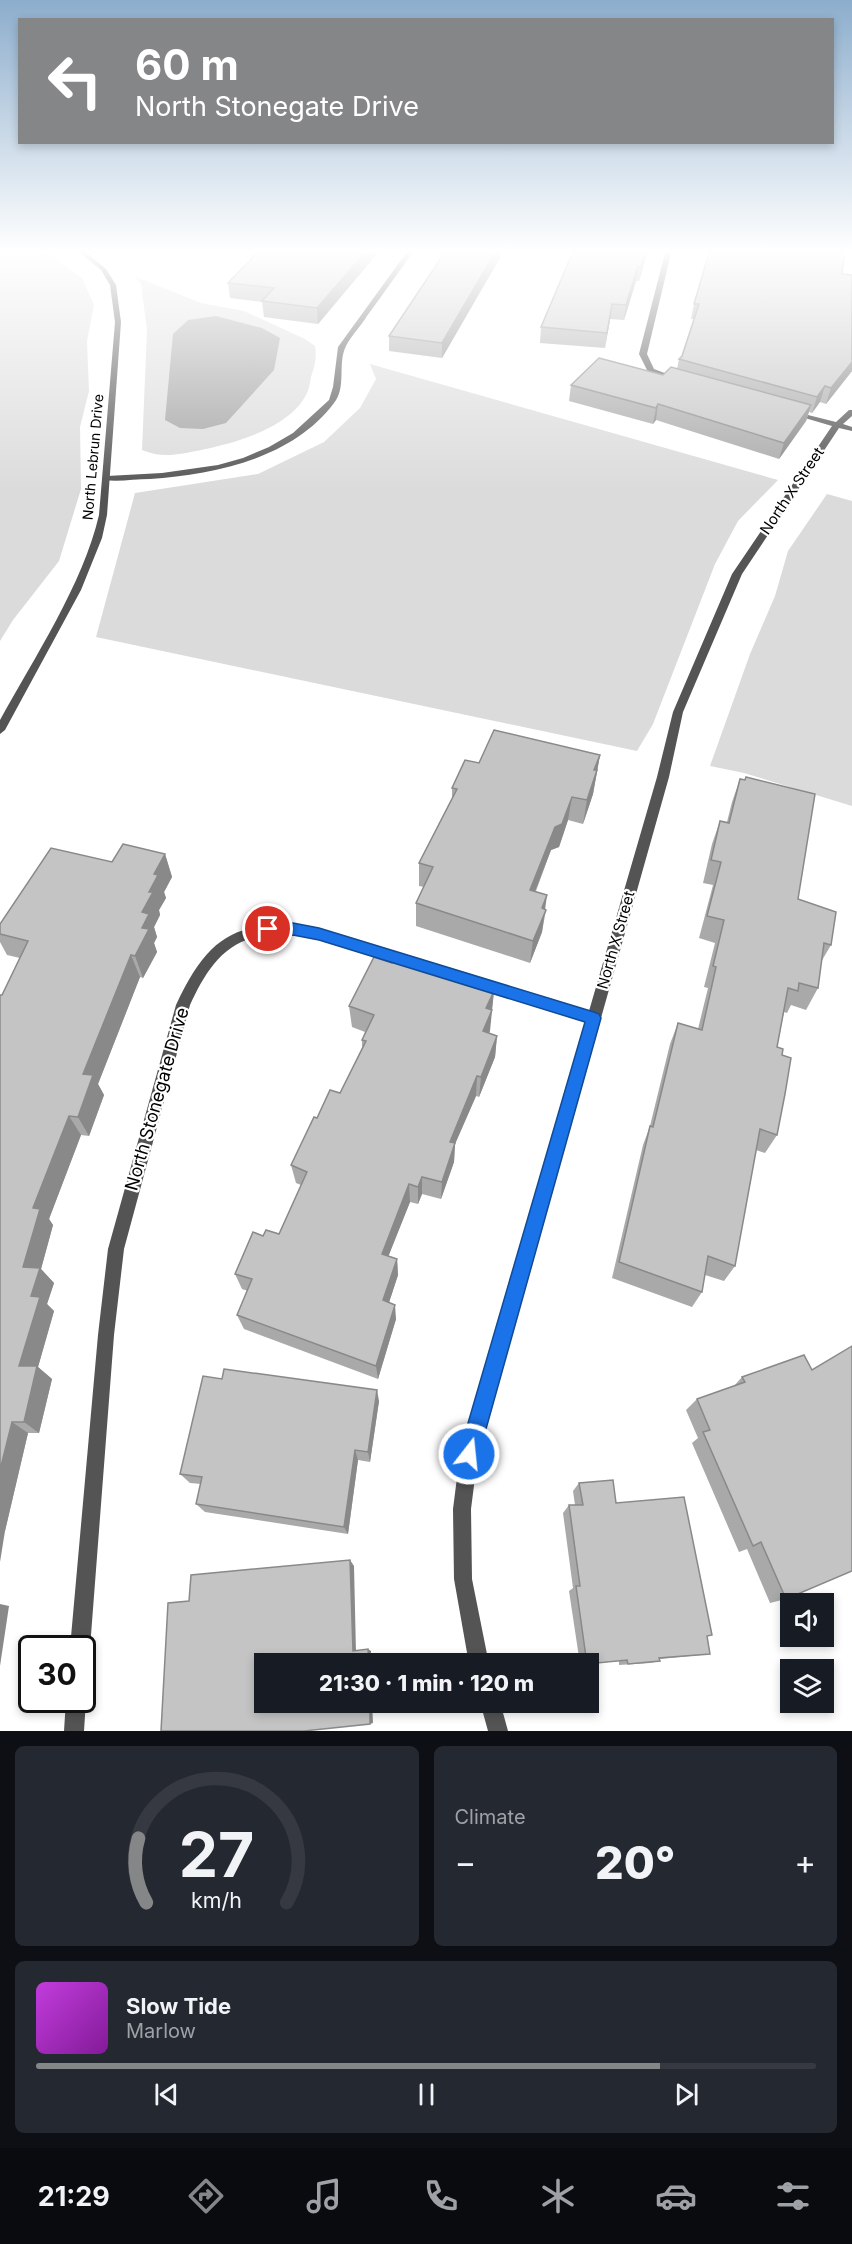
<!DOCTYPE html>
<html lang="en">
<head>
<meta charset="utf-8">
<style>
	:root { --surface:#171b24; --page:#242831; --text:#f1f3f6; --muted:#9ea1a6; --line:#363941; --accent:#858687 }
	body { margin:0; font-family:Inter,sans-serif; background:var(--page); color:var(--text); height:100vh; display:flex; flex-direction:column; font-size:22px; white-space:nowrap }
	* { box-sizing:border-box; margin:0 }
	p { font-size:20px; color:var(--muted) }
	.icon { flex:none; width:33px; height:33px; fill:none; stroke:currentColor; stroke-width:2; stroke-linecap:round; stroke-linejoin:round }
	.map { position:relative; height:1731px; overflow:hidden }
	.details { display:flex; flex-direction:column; gap:15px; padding:15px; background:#0d0f14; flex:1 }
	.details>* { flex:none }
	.hud { position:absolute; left:18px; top:18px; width:816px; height:126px; border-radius:0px; box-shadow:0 3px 9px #0003; background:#858687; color:#fff; overflow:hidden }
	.fabs { position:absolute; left:780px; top:1593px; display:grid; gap:12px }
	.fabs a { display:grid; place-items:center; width:54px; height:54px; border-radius:0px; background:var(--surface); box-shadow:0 3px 9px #0003; font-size:30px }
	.speed { position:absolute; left:18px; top:1635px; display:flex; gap:12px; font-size:30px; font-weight:700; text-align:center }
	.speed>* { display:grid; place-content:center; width:78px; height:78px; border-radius:50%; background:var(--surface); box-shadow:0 3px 9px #0003; line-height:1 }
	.speed .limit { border:3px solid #111; border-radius:9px; background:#fff; color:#111 }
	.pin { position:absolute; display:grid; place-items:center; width:51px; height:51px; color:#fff; margin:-26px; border:3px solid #fff; border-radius:50%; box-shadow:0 2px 6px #0007 }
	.me { position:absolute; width:66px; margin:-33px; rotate:16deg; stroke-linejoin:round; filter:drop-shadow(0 0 4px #0008) }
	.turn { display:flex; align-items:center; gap:21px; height:126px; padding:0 18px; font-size:27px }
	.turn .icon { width:78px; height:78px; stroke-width:2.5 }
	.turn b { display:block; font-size:42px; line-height:51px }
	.big { font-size:45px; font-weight:800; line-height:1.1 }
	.details .tile { flex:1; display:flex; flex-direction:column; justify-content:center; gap:9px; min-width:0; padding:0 21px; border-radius:9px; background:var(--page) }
	.details .dial { align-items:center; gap:0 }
	.dial svg { height:156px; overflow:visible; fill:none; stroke:var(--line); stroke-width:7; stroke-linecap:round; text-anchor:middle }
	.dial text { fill:var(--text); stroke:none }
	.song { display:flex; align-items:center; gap:18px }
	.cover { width:72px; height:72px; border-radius:9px; background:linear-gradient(135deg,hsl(290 70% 55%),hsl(290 70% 35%)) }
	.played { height:6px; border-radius:3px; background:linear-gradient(90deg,var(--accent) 80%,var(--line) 80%) }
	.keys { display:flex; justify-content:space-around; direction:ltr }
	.heat { display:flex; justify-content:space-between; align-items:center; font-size:33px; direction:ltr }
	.details .tiles { flex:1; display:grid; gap:15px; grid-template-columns:1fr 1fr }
	.tile:last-child { grid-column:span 2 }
	.trip { position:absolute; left:254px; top:1653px; width:345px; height:60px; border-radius:0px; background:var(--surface); box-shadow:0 3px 9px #0003; font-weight:800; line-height:60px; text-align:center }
	.menu { display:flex; height:96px; justify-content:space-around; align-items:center; background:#090b0e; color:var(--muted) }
	.menu .icon { width:42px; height:42px }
	.menu .selected { color:var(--accent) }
	.menu b { font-size:27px; color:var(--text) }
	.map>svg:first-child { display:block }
	.green { fill:#dbdbdb }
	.water { fill:#a2a2a2 }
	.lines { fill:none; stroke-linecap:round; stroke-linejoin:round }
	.minor { fill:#545454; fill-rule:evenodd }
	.tertiary { fill:#545454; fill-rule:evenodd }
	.wall { fill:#a9a9a9 }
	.shaded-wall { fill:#898989 }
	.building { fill:#c4c4c4; stroke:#898989; stroke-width:1.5 }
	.route { fill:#1a73e8; stroke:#114b97; stroke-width:1.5 }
	.labels { text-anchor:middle; stroke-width:4.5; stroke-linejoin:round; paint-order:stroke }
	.far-street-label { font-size:14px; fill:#000; stroke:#fff }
	.street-label { font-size:15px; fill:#000; stroke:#fff }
	.near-street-label { font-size:18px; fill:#000; stroke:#fff }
</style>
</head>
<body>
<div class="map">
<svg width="852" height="1731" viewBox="0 0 852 1731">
	<rect width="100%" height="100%" fill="#fff"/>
	<g class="green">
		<path d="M0,249H42L82,278L94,305L87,341L89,391L80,427L81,489L59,561L13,620L0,641Z"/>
		<path d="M134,276L201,303L244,311L305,339L315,346C317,358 315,365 311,377C310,383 309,390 306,395C289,428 235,443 201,450C180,454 163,459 142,450L147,330L141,284Z"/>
		<path d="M370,364L778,480L738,521L715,564L653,724L637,751L96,637L135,493L258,474L324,442L360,408L376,379Z"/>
		<path d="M827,494L852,501V806L744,773L710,766L750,654L775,596L788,551Z"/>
	</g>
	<path class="water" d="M216,316L262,328L280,338L274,370L226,423L203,429L180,428L165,420L173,334L188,320Z"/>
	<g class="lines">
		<g class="minor">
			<path d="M409,249H415C399,272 383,294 367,316C361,326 351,336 346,346C337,364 347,387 334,403C292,459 215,474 150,479C135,479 119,482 104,480L103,478L107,476L162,473L218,465L243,458L269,447L293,433L329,400L333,387L338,347Z"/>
			<path d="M666,249H672L647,354L654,369L678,378L679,380L675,382L648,372L639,354Z"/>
			<path d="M849,410H852V416L843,424L852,427V431L839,428L742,574L683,712L669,777L478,1454L471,1509L472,1579L489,1664H469L454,1579L453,1509L460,1454L586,1022C532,1005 479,989 425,972C376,957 304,925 253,938C220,946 203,977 190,1005L124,1249L114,1335L90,1648L87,1655L82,1657V1648H70L98,1335L108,1249L176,1005C210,932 240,918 319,929L589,1011L657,777L673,712L732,574L832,426L788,413L792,411L836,422Z"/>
			<path d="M82,1693L86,1700L84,1731H64L66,1700H82Z"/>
			<path d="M480,1702H500L508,1731H488Z"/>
		</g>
		<path class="tertiary" d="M75,249H82L106,269L116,285L121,322L107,515L102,538L81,590L5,730L0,734V720C34,658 83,584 99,515L115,322L110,285L101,270Z"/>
	</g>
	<g class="wall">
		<path d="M261,249H381L318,324L264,317L262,302L230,298L228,283Z"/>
		<path d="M447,249H505L442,358L389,351V336Z"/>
		<path d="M574,249H648L639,281H636L624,320L610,319L605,348L540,343L541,327Z"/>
		<path d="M842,274L852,371L826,404L820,402L812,413L809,412L806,421L779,459L656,420L653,424L569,401L571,385L663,375L677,369L679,359L682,356L694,319H691L694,304Z"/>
		<path d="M600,755L593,794L583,824L568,820L559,847L551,850L536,891L546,910L542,932L530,963L416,926V903L424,887L419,886V863L452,798V788L479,763Z"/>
		<path d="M746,777L798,899L831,945L821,962L818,988L806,1010L791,1005L787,1013L784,1012L777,1047V1135L765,1153L756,1150L735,1266L724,1281L705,1275L702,1292L692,1307L612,1278L643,1145L650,1126L670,1044L678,1023L698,1029L708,988L704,987L715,943L699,938L713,885L703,883L712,844L720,821L727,822L732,802L740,779L745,780Z"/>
		<path d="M165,854L172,877L164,892L166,898L159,910L160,915L154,927L157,937L154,943L157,952L143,978L140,977L98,1084L104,1095L89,1136L81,1135L49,1219L53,1225L41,1269L54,1283L47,1304L54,1311L38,1367L52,1379L39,1433H28L5,1531L2,995L20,958L7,955L0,942V924L112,862Z"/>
		<path d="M392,963L494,991L489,1033L497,1036L495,1057L479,1097L476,1096L455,1144L454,1162L441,1199L422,1194L418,1204L410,1202L388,1256L397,1259L398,1275L389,1302L396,1319L378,1379L244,1329L237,1315L248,1291L242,1289L235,1274L263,1236L279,1234L301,1185L296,1183L291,1165L317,1118L340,1093L362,1048V1040L365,1032L352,1027L349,1006Z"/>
		<path d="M804,1355L786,1599L770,1603L747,1549L739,1552L692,1443L698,1438L686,1410L697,1399L734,1386L742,1377Z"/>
		<path d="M379,1401L370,1462L358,1460L348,1534L205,1512L196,1504L201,1484L190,1483L180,1474Z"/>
		<path d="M579,1483L616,1503L712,1635L707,1636L710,1654L660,1659V1661L650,1663L619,1665V1661L588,1664H580L569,1591L573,1588L563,1513L569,1505H575L573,1491Z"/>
	</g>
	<g class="shaded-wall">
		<path d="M368,249H381L318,324L317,308Z"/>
		<path d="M497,249H505L442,358V343Z"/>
		<path d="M646,249H648L639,281L641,267Z"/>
		<path d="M638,266L636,281L624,320L626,305Z"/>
		<path d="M612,304L610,319L605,348L607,333Z"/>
		<path d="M852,362V371L826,404L831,388Z"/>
		<path d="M825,386L820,402L812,413L817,397Z"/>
		<path d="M658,404L656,420L653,424L656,408Z"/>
		<path d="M811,405L806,421L779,459L784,443Z"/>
		<path d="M600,755L593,794L583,824L587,800L594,770Z"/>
		<path d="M572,797L568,820L559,847L551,850L527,912L530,890L555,827Z"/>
		<path d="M165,854L172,877L164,892L166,898L159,910L160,915L154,927L157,937L154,943L157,952L143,978L135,956L142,928V912L154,874Z"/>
		<path d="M547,895L542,932L530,963L533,941L542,908Z"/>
		<path d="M131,955L140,977L98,1084L104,1095L89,1136L78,1117L83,1074Z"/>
		<path d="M494,991L490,1031L481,1051L486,1008Z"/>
		<path d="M497,1036L495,1057L479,1097L481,1077Z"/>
		<path d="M477,1076L476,1096L455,1144L454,1162L441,1199L442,1182L450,1142Z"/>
		<path d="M69,1116L81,1135L49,1219L53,1225L41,1269L54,1283L47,1304L54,1311L38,1367L52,1379L39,1433L24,1422L19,1366L31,1296L23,1267L33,1208Z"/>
		<path d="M422,1177V1194L418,1204V1187Z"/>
		<path d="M409,1184L410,1202L383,1270L382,1254Z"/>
		<path d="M397,1259L398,1275L385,1315L383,1300Z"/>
		<path d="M395,1305L396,1319L378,1379L376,1366Z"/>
		<path d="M377,1390L379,1401L370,1462L368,1452Z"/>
		<path d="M12,1422L28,1433L5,1531L0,1562V1470Z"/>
		<path d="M355,1450L358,1460L348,1534L344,1527Z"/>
		<path d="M350,1560L354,1566L356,1653L353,1651Z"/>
		<path d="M0,1604L9,1606L0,1666Z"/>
		<path d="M368,1649L371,1651V1664H369Z"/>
		<path d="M370,1702H372L373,1723L370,1724Z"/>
	</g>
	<g class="building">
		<path d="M261,249H368L317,308L262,301L274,288L228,283Z"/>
		<path d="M447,249H497L442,343L389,336Z"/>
		<path d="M574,249H646L641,267L638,266L626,305L612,304L607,333L541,327Z"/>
		<path d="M710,249H845L842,274L852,275V362L831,388L825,386L817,397L679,359L682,356L699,304H694Z"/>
		<path d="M599,358L663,375L671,367L811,405L784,443L658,404L656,408L571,385Z"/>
		<path d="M494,730L600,755L594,770H597L587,800L572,797L562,824L555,827L530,890L547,895L542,908L546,910L533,941L416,903L433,867L419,863L457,789L452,788L465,760L479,763Z"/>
		<path d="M746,777L815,794L798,899L836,912L831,945L824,943L818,988L799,983L798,991L788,988L777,1047L783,1049L782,1055L791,1058L785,1094L777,1135L760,1129L735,1266L708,1256L702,1292L619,1262L650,1126L653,1127L678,1023L702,1030L716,967L713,966L724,920L707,916L721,862L711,860L720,821L729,823L740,779L745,780Z"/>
		<path d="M123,844L165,854L154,874L158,875L149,892H153L142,912L149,914L142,928L149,929L135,956L131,955L83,1074L93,1075L78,1117L69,1116L33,1208L40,1209L23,1267L40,1268L31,1296L40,1297L19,1366H37L24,1422H12L0,1470V995H2L28,941L0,934V924L51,848L112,862Z"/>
		<path d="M374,957L392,963L394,958L494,991L486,1008L492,1010L483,1031L497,1036L481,1077L477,1076L450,1142L455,1143L442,1182L422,1177L418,1187L409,1184L382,1254L397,1259L383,1300L395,1305L376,1366L237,1315L252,1279L235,1274L253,1232L263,1236L266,1230L279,1234L307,1172L291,1165L314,1117L317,1118L330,1090L340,1093L366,1041L362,1040L374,1015L349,1006Z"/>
		<path d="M852,1346V1571L786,1599L761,1542L753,1546L703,1432L710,1430L697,1399L745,1382L742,1377L804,1355L812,1370Z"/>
		<path d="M224,1369L377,1390L368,1452L355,1450L344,1527L196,1504L202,1477L180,1474L203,1376L222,1379Z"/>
		<path d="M613,1480L616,1503L684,1497L712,1635L707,1636L710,1654L659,1658L660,1661L628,1664L627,1660L587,1664L576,1586H580L569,1505H583L579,1483Z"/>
		<path d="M350,1560L353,1651L368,1649L369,1664H264V1702H370V1724L304,1731H161L168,1603L189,1601L191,1575Z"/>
	</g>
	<linearGradient id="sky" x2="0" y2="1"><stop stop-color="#8cadcc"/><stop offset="0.51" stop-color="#fff"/><stop offset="1" stop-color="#fff" stop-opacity="0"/></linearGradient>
	<rect width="852" height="492" fill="url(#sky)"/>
	<path class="route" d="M293,923L319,928L594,1012L599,1014L601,1018L479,1454L476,1461L469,1464L462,1461L459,1454L585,1022L319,940L293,935L263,934L261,929L263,925Z"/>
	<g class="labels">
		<g class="far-street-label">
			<text transform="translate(93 457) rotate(-85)" y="5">North Lebrun Drive</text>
		</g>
		<g class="street-label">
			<text transform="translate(792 491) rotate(-56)" y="5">North X Street</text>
			<text transform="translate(616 940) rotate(-74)" y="5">North X Street</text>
		</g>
		<g class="near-street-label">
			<text transform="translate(157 1099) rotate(-74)" y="6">North Stonegate Drive</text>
		</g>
	</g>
</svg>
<div class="fabs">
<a><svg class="icon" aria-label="sound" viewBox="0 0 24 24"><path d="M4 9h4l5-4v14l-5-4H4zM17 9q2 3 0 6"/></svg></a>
<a><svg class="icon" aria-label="layers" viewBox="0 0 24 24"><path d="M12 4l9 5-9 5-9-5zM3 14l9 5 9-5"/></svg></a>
</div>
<div class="speed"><div class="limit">30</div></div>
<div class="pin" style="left:268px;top:929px;background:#d93025"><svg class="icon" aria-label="arrive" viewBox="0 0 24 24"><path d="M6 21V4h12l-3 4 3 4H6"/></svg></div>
<svg class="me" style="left:469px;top:1454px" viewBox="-20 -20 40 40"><circle r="17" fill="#1a73e8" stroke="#fff" stroke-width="3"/><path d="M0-11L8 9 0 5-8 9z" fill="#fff"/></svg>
<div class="trip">21:30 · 1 min · 120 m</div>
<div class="hud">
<div class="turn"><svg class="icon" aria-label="left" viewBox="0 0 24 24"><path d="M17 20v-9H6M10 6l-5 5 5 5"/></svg><div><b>60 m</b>North Stonegate Drive</div></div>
</div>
</div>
<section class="details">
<div class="tiles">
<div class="tile dial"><svg viewBox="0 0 100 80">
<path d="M14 69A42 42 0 1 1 86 69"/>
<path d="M14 69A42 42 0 0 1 10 36" stroke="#858687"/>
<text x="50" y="56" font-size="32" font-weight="700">27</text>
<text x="50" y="72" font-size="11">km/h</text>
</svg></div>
<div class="tile"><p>Climate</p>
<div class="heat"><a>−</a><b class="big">20°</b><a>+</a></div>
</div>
<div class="tile">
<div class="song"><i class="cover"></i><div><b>Slow Tide</b><p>Marlow</p></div></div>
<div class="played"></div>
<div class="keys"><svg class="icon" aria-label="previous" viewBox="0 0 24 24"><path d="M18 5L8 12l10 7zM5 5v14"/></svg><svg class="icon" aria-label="pause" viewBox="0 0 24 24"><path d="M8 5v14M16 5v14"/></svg><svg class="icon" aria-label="next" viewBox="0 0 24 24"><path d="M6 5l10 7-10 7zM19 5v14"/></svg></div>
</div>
</div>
</section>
<nav class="menu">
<b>21:29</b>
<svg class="icon selected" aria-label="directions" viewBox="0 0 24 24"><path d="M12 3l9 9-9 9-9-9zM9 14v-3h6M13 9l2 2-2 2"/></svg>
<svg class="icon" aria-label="music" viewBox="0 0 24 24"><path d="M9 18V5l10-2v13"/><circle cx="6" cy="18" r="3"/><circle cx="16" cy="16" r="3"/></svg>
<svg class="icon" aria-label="phone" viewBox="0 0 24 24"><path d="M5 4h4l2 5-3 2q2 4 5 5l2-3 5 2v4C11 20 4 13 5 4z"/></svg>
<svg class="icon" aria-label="climate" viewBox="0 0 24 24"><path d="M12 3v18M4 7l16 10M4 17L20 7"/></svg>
<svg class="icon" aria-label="car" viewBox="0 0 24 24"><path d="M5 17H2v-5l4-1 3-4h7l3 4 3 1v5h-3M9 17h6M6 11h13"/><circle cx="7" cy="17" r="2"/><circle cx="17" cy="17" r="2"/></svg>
<svg class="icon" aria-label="filters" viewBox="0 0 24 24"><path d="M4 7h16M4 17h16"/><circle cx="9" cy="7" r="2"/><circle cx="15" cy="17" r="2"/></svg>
</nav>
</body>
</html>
